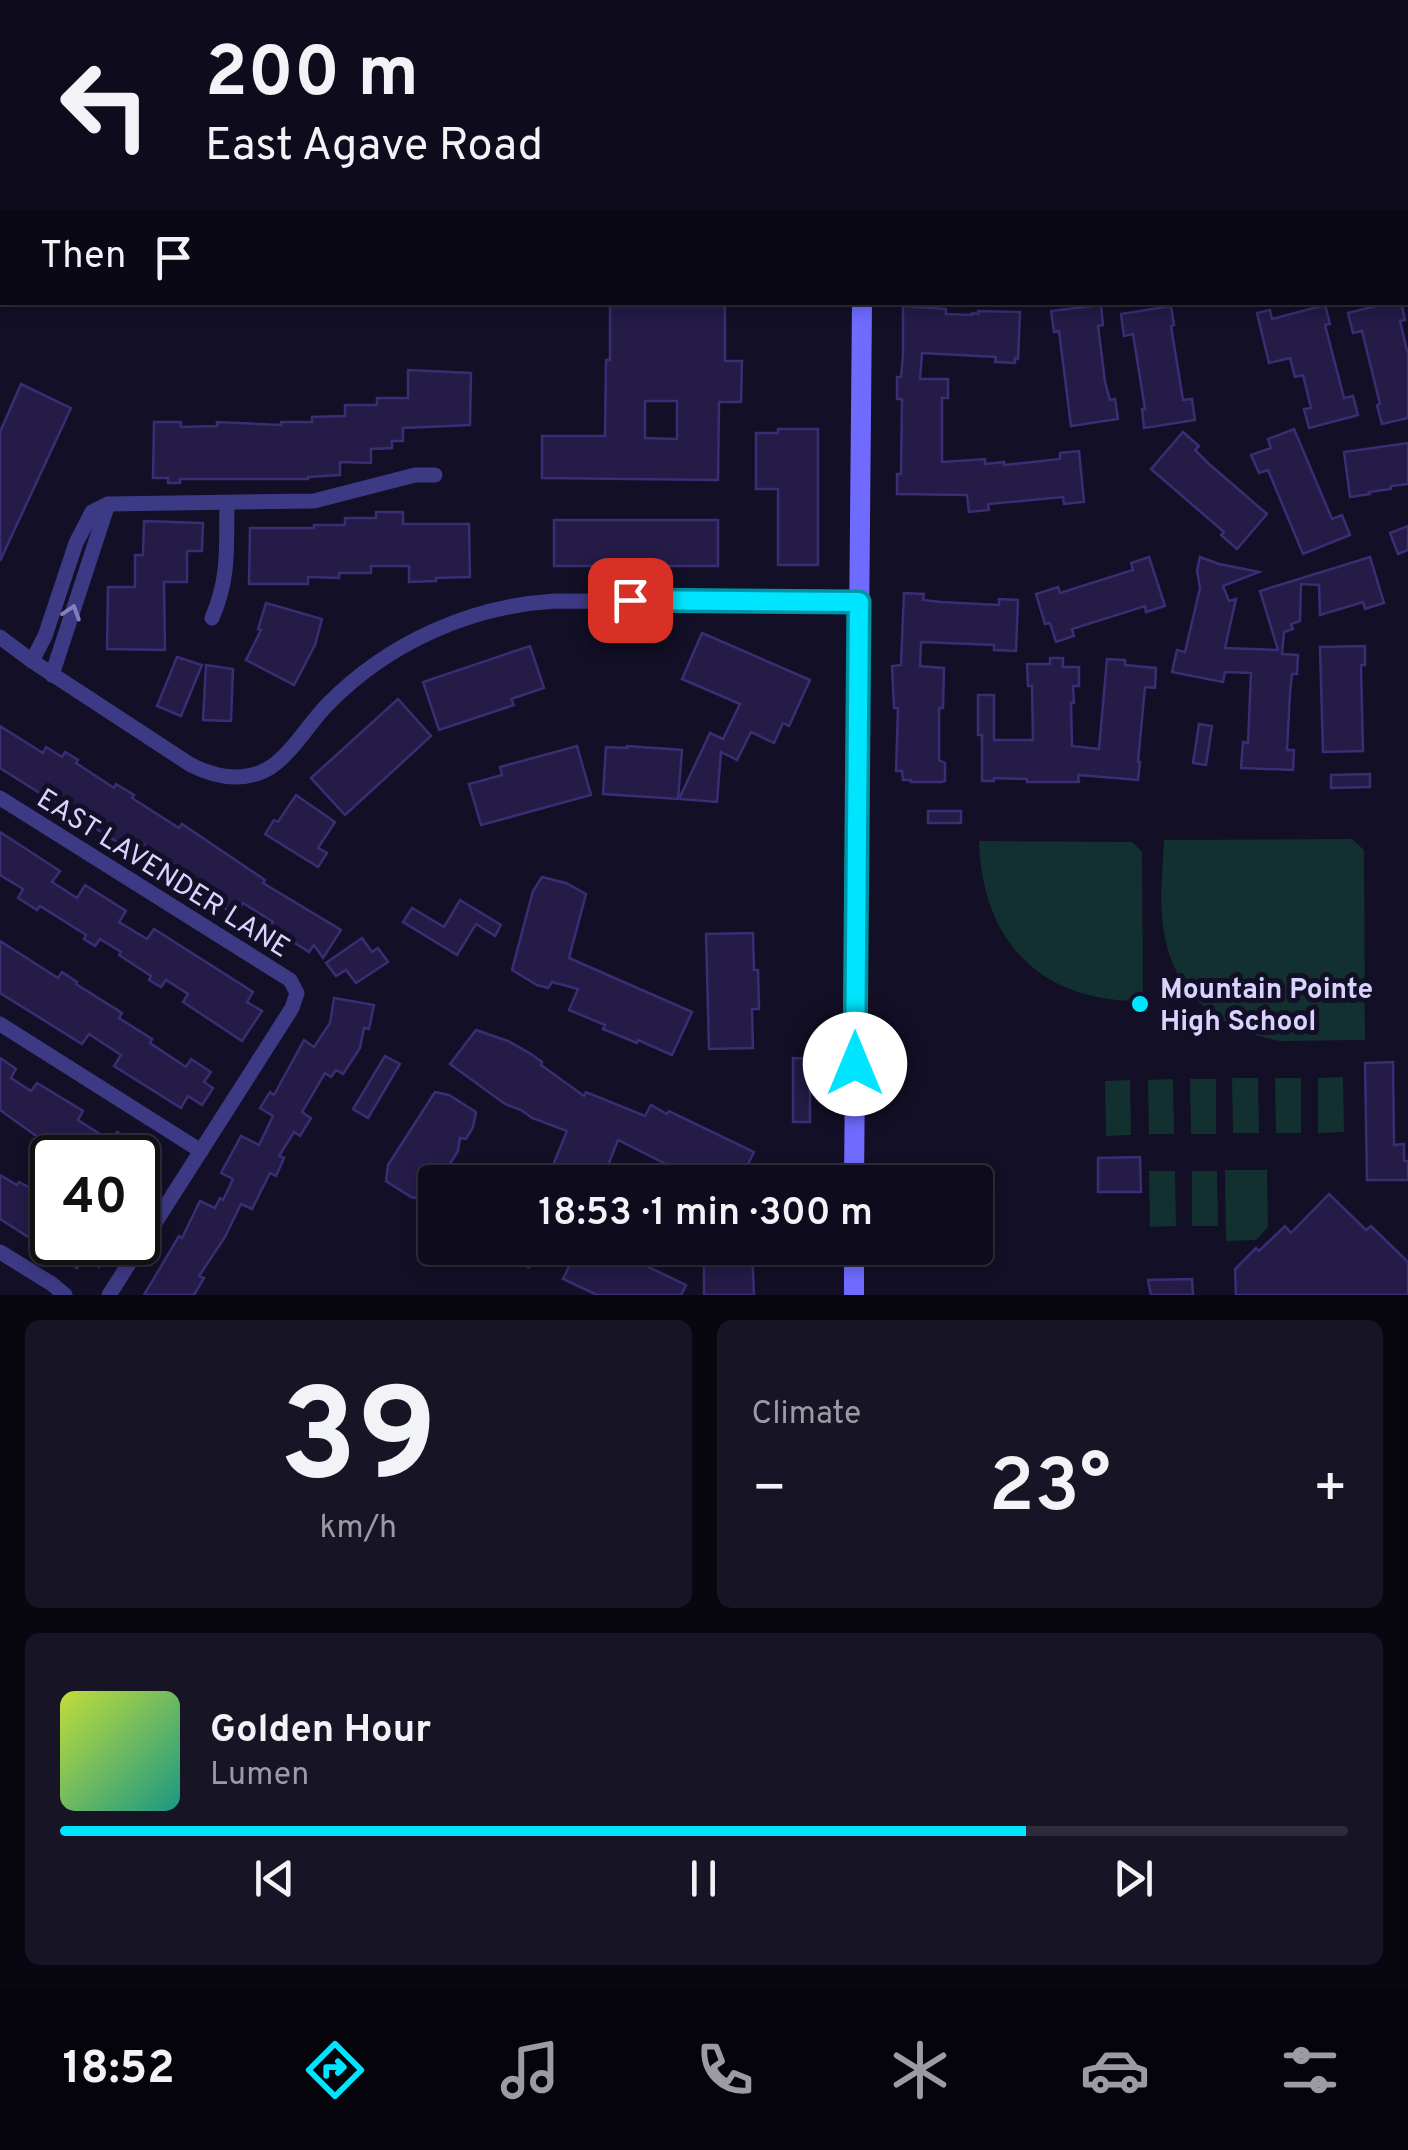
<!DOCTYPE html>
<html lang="en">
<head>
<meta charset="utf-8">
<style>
	:root { --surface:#0e0b1c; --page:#171425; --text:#f1f3f6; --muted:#9b9ba3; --line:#2e2b3b; --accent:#00e5ff }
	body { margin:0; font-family:Overpass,sans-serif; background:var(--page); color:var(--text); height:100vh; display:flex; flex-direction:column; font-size:38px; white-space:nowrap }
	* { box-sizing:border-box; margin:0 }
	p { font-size:32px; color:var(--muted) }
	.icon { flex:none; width:55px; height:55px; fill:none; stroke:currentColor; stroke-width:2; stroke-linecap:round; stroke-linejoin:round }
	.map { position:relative; height:1295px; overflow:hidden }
	.panel { display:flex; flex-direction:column; gap:25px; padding:25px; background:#08060f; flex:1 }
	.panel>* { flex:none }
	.banner { position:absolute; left:0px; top:0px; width:1410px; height:305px; box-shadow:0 5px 15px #0003,0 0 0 2px var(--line); background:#0e0b1c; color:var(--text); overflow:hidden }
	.speed { position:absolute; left:30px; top:1135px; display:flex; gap:20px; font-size:50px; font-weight:700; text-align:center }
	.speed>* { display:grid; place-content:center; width:130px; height:130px; border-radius:50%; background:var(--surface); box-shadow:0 5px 15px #0003,0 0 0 2px var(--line); line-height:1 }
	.speed .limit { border:5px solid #111; border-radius:15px; background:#fff; color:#111 }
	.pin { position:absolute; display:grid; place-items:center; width:85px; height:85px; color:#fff; margin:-42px; border-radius:20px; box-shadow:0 5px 15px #0006 }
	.me { position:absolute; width:110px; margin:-55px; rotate:0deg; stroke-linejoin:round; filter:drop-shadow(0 0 8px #0008) }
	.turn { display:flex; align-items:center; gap:35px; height:210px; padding:0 40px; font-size:45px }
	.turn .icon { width:130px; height:130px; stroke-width:2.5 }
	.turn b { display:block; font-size:70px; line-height:85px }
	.then { display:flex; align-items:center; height:95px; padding:0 40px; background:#0003; gap:20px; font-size:38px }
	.big { font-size:75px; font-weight:600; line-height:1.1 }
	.panel .tile { flex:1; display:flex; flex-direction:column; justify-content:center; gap:15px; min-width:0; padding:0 35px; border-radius:15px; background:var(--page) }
	.panel .dial { align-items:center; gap:0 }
	.dial b { font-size:130px; line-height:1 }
	.song { display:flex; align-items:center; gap:30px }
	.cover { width:120px; height:120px; border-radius:15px; background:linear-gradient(135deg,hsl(70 70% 55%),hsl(170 70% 35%)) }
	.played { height:10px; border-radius:5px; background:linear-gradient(90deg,var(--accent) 75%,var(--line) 75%) }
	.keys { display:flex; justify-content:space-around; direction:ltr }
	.heat { display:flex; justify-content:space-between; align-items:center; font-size:55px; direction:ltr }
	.panel .tiles { flex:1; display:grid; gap:25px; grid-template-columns:1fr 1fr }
	.tile:last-child { grid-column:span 2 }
	.trip { position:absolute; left:418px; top:1165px; width:575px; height:100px; border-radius:10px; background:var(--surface); box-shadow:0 5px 15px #0003,0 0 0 2px var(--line); font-weight:600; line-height:100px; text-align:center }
	.dock { display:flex; height:160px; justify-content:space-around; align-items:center; background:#06040b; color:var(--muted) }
	.dock .icon { width:70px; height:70px }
	.dock .active { color:var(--accent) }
	.dock b { font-size:45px; color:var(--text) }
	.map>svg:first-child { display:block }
	.green { fill:#12302f }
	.building { fill:#241b47; stroke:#3b2d73; stroke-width:2.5; fill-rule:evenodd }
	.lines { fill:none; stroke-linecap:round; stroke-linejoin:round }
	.street { stroke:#3d3a85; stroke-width:15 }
	.secondary { stroke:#6f6bff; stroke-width:20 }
	.oneway { stroke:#837fbc }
	.route-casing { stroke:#0095a6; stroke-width:25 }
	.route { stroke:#00e5ff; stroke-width:18 }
	.poi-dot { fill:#00e5ff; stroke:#130f26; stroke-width:4 }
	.labels { text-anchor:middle; stroke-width:10; stroke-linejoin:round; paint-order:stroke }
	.street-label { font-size:28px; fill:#d9d4ff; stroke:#130f26 }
	.poi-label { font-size:28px; font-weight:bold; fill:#d9d4ff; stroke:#130f26; text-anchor:start }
</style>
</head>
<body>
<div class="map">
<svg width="1408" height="1295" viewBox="0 0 1408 1295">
	<rect width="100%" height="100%" fill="#130f26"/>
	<g class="green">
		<path d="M1352,839L1364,850L1365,1040L1281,1041C1219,1031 1171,992 1163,926C1159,898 1163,868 1164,840Z"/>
		<path d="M979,841L1132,842L1142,852L1143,1001C1041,1003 982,942 979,841Z"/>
		<path d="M1343,1077L1344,1132L1318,1133V1078Z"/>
		<path d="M1258,1078L1259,1133H1233L1232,1078Z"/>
		<path d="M1275,1078H1301V1133H1276Z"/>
		<path d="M1173,1079L1174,1134H1149L1148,1080Z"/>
		<path d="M1190,1079H1216V1134H1191Z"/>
		<path d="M1130,1080L1131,1135L1106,1136L1105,1081Z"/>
		<path d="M1225,1170H1267L1268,1227L1256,1240L1226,1241Z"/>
		<path d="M1175,1171L1176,1226L1150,1227L1149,1171Z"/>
		<path d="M1192,1171H1217L1218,1226H1192Z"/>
	</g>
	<g class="building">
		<path d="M1392,302H1401L1405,320L1400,321L1408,355V418L1382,424L1377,405L1380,404L1362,331L1353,333L1348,313Z"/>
		<path d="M1101,305L1103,325L1098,326L1105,382L1110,400L1115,399L1118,419L1071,426L1059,331L1054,332L1051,311Z"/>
		<path d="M1325,305L1330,324L1325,325L1344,398L1353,396L1358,415L1309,428L1304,409L1311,408L1303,375L1295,377L1290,358L1269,363L1257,313L1270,310L1272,319Z"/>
		<path d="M610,306H725V361H742L741,402H719L718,480L542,478V436H605L606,360H610ZM645,401H677V439L645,438Z"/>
		<path d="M903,306L946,309V314L972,315V313L978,314V311L1020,312L1018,359L1015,358V363L995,362L996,357L922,353L920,379H948V398H942V462L985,459V464L1004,462V465L1060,459V453L1079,451L1084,502L1064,504L1063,497L988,504L989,510L969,512L967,495L897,494V474H901L902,399H897V377H901L903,355Z"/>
		<path d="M1171,306L1174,325L1171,326L1183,400L1192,399L1195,420L1144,428L1142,409H1145L1133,334L1124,336L1121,314Z"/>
		<path d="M408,370L471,373L470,425L403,428V441H392V448L371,449V463L340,462V475L308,477V479H180V483H168V478H153L154,422H181V427L217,426V422L281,425V422H312V417L345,416V405H377V398H408Z"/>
		<path d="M21,384L71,408L0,561V432Z"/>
		<path d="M778,429H818V565H778V489H756V433H778Z"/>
		<path d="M1294,429L1332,519L1342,515L1350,535L1303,554L1268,470L1259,473L1251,455L1271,448L1268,439Z"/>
		<path d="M1183,432L1199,446L1195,450L1209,464L1267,514L1237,549L1221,535L1224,532L1151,469Z"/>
		<path d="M1408,443V484L1391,486V489L1369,492L1370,494L1350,497L1344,452Z"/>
		<path d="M376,512H403V524H469L470,577L436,578V581L409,582V566H371V573H339V578L308,577V584H249L250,528H314V525H345V518H376Z"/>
		<rect x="554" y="520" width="164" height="46"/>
		<path d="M144,521L203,523L202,551H187V582H164L165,650L107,649L108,587H135V555H143Z"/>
		<path d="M1408,526V550L1398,554L1390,533Z"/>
		<path d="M1149,557L1165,606L1146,612L1145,606L1072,629L1074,636L1056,642L1050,623L1045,624L1036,594L1058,587L1060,593L1133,570L1131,563Z"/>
		<path d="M1200,557L1219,564L1259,572L1223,586L1229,601L1236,599L1225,648L1278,650L1260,591L1370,557L1384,603L1365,609L1363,602L1320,615L1319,585L1301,584L1300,621L1291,624L1293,629L1284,632L1282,654L1298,655L1297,674H1292L1290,693L1287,750H1294L1293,770L1241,768L1243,742L1248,743L1251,673L1225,672L1223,682L1172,672L1177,650L1185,652L1200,588L1197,570Z"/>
		<path d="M904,593L924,594L923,600L941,602L999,605V599L1018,600L1016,651L994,650V645L921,642L920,666L944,668L943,708H939V760L945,763V781L941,782H911V780H903L902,771H896L898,708H894L892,666L901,665Z"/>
		<path d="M266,603L322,619L315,645L294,685L246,660L261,630L258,629Z"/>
		<path d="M702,633L810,680L789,726L783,723L774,743L751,732L737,760L721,752L717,802L679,799L710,733L723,739L740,704L682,679Z"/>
		<path d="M530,646L544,688L511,699L514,705L439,730L423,682Z"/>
		<path d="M1365,646V665H1361L1363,751L1323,752L1320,647Z"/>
		<path d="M177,657L202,665L181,716L157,706Z"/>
		<path d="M1050,658H1063V667H1079V686H1073L1074,703H1071L1072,746L1099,749L1107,659L1125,660V665L1156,668L1155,688L1145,687L1138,762H1140L1138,780L1078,775L1079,782H1027V779L994,778V781H982V735H978V695H994V740H1033L1032,686H1028L1027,664H1050Z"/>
		<path d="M206,665L233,669L231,721L203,720Z"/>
		<path d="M398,699L431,736L345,815L311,778Z"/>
		<path d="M1199,724L1212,726L1206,765L1193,763Z"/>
		<path d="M0,726L43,753L46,747L62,757L65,752L78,760L76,763L114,788L116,784L134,795L132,798L179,828L182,824L265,880L263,883L341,930L323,958L314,945L309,952L287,938L282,945L265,934L273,922L243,903L236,915L168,873L174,864L142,844L136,854L0,768Z"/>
		<path d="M577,746L591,795L481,825L469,784L502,775L500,767Z"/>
		<path d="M627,746L682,750L678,799L603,794L606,747L627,748Z"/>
		<path d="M1370,774V787L1331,788V775Z"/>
		<path d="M296,795L335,822L318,848L327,853L318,867L265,834L274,820L278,822Z"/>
		<rect x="928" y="811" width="33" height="12"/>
		<path d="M0,832L60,871L52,882L77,898L85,885L126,911L119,922L147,939L154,929L253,992L247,1002L262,1011L242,1041L183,1002L188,994L166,980L161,987L149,980L151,976L119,955L121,952L100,939L95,946L84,939L86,935L40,906L37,910L18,898L23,889L0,875Z"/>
		<path d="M542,877L566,883L586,894L569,958L692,1012L672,1055L638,1040L637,1043L603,1029L605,1025L569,1010L578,989L552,982L548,988L537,985L512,970L533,891Z"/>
		<path d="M460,900L501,925L495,936L476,924L457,955L403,922L412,908L444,927Z"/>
		<path d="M753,933L754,970H758L759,1009H752L753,1048L709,1049L706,934Z"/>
		<path d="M362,938L372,952L378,948L388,962L356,983L346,970L336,976L326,963Z"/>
		<path d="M0,941L58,978L62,972L77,982L76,984L122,1013L119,1018L152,1039L150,1043L186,1067L191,1059L211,1072L204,1082L213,1088L202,1105L188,1096L181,1108L114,1066L121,1055L89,1034L82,1044L0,993Z"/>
		<path d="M334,998L374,1005L369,1029L364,1028L360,1048L343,1074L336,1070L331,1077L325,1073L302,1112L311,1118L300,1136L294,1132L279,1156L284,1158L276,1176L270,1173L252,1209L241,1204L225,1237L199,1276L204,1278L194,1295H144L179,1236L182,1238L200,1201L215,1208L220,1198L223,1200L233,1179L221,1173L241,1136L259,1145L273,1116L260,1108L270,1092L274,1095L304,1040L314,1047L330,1023Z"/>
		<path d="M476,1030L508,1041L531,1054L542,1062L541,1065L584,1096L586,1092L645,1116L651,1105L667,1114L669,1111L754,1152L739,1182H702L618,1140L603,1178L600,1176L597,1182H546L567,1131L532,1118L521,1110L505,1104L450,1064Z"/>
		<path d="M385,1056L400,1064L368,1118L353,1109Z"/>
		<path d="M0,1058L16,1069L11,1078L31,1091L37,1083L83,1111L78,1120L111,1141L117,1132L159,1158H152L145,1167L157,1175L146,1191L138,1185V1158H67L0,1110Z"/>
		<path d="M793,1058L810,1059V1122H793Z"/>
		<path d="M1393,1062L1394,1145L1404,1144V1161H1408V1180H1367L1365,1063Z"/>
		<path d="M435,1092L449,1095L476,1112L473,1127L466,1139L460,1138L458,1151L448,1167L485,1182H435V1187L426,1200L411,1197L386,1181L388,1165Z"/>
		<path d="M1140,1157L1141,1192H1098V1158Z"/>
		<path d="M0,1175L17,1185L19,1182L29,1187L32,1182L50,1193L42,1206L52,1212V1242H115L99,1267L84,1258L77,1268L0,1219Z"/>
		<path d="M1329,1194L1366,1230L1371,1226L1408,1262V1295H1236L1235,1269L1256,1248L1259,1251L1285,1226L1291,1233Z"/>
		<path d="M493,1248H550L529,1267L515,1262L517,1258Z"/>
		<path d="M578,1248H609L686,1285L681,1295H597L563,1279Z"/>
		<path d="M704,1248H752L754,1295H704Z"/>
		<path d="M1192,1279L1193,1295H1151L1148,1280Z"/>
	</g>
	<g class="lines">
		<g class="street">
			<path d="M212,618C230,576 226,548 227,503"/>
			<path d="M0,637L32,661L191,765C217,778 245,783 271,767C292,753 310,722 328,704C388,643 470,606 555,601L859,602"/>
			<path d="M32,661L45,636L76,543L92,512L108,504L314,501L415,475H435"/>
			<path d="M52,675L108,504"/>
			<path d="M0,798L290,980L297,993L292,1008L109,1295"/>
			<path d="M0,1024L201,1151"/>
			<path d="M0,1252L52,1284L65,1295"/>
		</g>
		<g class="secondary">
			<path d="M570,0L579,2"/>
			<path d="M735,0L747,2"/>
			<path d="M1053,2L1064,0"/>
			<path d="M1231,2L1242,0"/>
			<path d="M854,1182L862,302"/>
			<path d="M854,1295V1248"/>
		</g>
	</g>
	<defs><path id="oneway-chevron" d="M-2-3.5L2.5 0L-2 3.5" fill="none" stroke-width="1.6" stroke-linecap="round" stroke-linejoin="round" transform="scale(2.5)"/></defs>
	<use class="oneway" href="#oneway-chevron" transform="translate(72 612) rotate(-72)"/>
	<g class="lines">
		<g class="route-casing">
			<path id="route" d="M630,600L859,602L855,1064"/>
		</g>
		<use href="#route" class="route"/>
	</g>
	<circle class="poi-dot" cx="1140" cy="1004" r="10"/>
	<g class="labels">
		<g class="street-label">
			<text transform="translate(164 872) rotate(32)" y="10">EAST LAVENDER LANE</text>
		</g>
		<g class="poi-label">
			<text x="1160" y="998">Mountain Pointe<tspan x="1160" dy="32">High School</tspan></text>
		</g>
	</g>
</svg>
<div class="speed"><div class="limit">40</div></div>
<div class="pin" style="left:630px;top:600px;background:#d93025"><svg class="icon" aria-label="arrive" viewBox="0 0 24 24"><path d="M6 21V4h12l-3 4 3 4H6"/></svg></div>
<svg class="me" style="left:855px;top:1064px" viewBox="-20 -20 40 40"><circle r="19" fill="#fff"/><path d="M0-13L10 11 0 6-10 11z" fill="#00e5ff"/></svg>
<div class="trip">18:53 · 1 min · 300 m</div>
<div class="banner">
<div class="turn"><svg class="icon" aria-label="left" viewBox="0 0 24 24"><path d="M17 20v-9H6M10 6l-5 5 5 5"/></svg><div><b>200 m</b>East Agave Road</div></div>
<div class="then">Then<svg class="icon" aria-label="arrive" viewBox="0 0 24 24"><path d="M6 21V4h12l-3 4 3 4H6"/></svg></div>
</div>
</div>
<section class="panel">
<div class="tiles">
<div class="tile dial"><b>39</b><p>km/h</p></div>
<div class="tile"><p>Climate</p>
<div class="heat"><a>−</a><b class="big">23°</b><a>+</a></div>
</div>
<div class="tile">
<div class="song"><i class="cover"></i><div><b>Golden Hour</b><p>Lumen</p></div></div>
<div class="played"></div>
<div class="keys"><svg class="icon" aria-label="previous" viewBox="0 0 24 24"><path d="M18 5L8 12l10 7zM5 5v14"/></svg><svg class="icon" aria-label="pause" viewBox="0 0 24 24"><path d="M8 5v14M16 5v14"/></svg><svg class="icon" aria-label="next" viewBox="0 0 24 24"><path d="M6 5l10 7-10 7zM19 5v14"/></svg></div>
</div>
</div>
</section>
<nav class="dock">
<b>18:52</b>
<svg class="icon active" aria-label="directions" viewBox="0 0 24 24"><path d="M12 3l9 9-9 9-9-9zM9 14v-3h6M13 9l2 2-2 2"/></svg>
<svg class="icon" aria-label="music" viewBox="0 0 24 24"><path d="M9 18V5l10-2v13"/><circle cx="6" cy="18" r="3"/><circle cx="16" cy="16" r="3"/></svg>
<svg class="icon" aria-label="phone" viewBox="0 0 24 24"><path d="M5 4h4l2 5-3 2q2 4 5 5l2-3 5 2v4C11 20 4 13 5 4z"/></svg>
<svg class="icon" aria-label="climate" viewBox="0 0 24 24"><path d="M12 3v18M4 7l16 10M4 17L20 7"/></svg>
<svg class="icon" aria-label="car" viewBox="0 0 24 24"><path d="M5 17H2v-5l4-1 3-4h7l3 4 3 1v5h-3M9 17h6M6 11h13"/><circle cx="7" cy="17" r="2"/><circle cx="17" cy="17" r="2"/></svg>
<svg class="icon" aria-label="filters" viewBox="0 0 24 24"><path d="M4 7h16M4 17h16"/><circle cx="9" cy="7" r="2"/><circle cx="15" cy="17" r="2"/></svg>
</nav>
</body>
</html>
